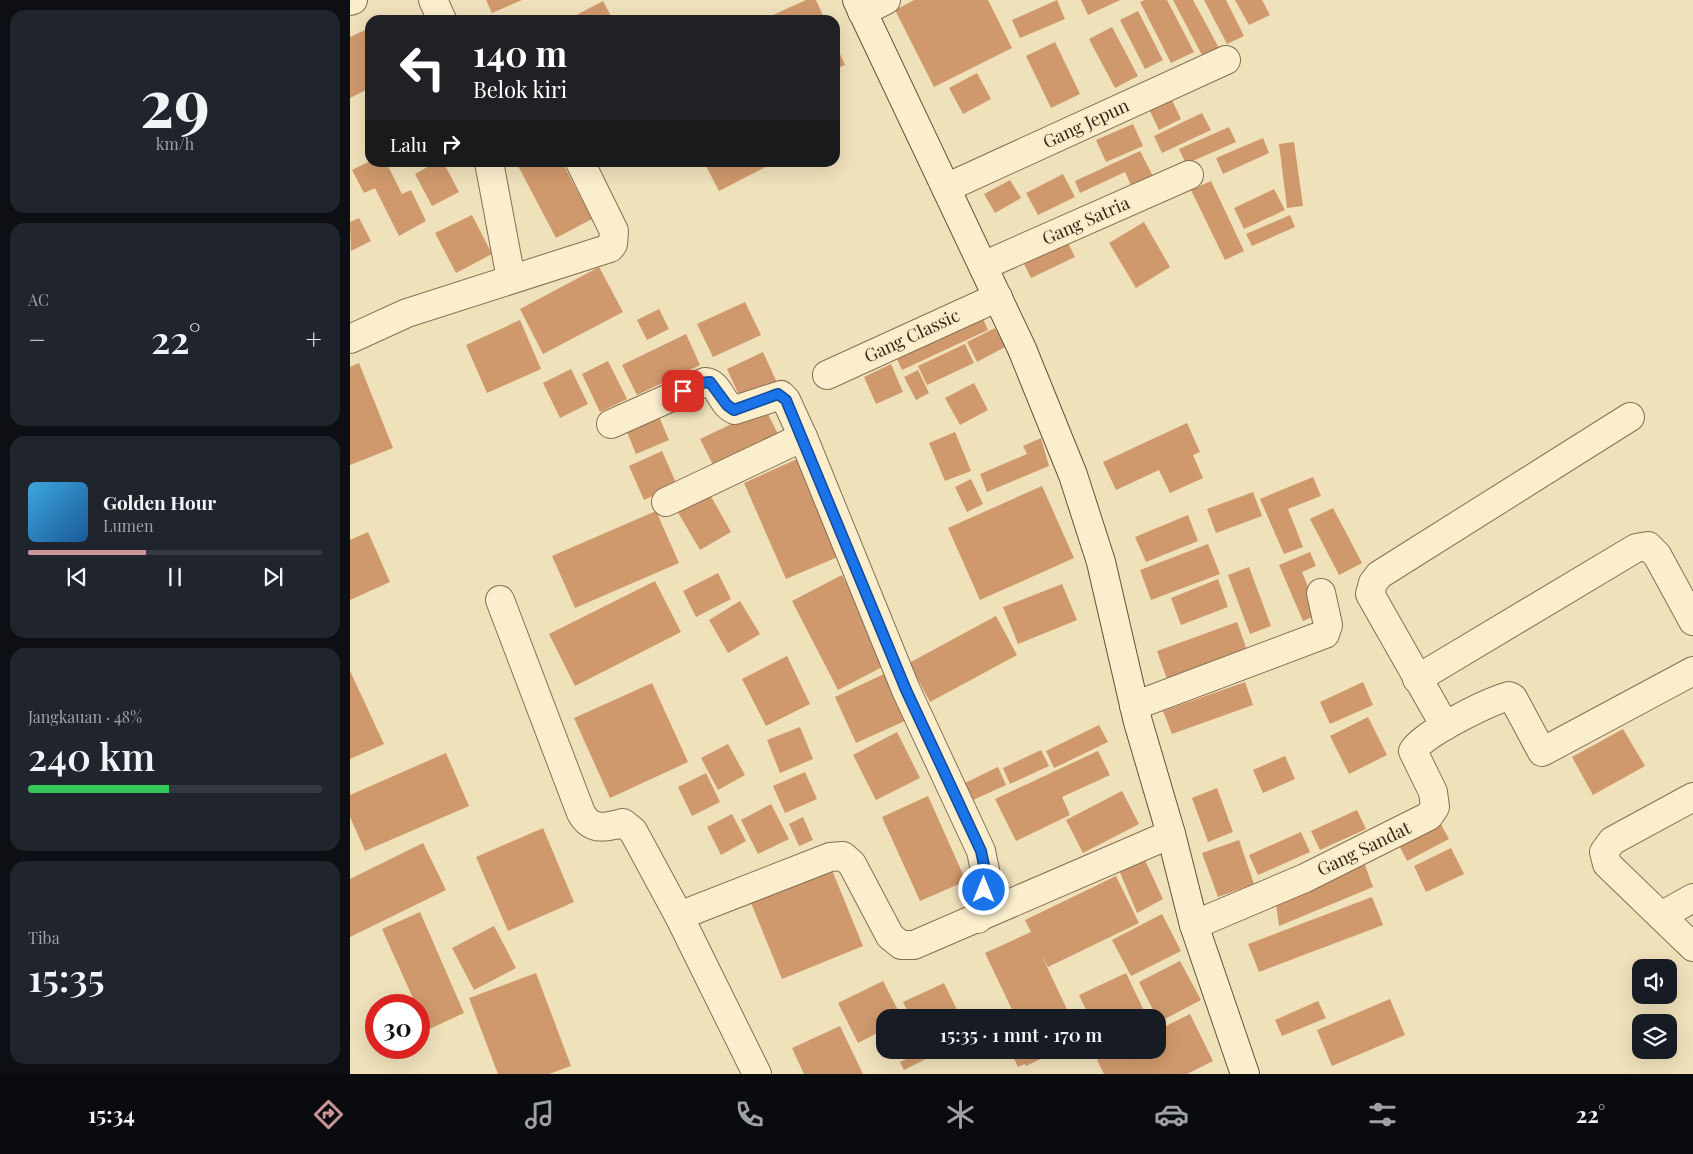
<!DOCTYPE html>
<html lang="id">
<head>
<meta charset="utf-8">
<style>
	:root { --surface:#171b24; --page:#20242c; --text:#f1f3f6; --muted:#9ea1a6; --line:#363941; --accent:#c99596 }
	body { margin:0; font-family:"Playfair Display",serif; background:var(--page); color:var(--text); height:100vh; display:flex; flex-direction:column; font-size:19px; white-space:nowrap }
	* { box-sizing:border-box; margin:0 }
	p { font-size:16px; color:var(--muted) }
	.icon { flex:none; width:28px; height:28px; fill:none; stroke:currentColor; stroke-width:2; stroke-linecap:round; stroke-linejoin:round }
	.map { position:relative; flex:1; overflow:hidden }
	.details { display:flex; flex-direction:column; gap:10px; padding:10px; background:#0d0f14; width:350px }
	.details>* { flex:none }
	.top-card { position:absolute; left:15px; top:15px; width:475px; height:152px; border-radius:15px; box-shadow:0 5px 20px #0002; background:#202124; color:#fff; overflow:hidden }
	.tools { position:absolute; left:1282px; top:959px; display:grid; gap:10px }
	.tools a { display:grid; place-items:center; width:45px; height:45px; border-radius:10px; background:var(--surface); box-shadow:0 5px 20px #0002; font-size:25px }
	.speed { position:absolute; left:15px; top:994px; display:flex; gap:10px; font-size:25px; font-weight:700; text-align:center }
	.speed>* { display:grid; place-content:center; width:65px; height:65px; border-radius:50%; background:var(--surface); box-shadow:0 5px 20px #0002; line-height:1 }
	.speed .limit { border:8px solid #d22; background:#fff; color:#111 }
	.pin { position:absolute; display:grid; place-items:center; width:42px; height:42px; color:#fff; margin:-21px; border-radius:10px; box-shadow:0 2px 8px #0006 }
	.me { position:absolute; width:55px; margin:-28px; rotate:0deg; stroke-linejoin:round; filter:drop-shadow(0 0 4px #0008) }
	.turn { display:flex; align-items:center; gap:18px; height:105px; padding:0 25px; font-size:22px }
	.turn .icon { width:65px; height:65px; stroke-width:2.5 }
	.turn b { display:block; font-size:35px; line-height:42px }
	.then { display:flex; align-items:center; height:48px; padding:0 25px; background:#0003; gap:10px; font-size:19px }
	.big { font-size:38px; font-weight:600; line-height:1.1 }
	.details .card { flex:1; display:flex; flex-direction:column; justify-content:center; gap:8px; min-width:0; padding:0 18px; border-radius:15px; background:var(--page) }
	.details .dial { align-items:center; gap:0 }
	.dial b { font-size:65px; line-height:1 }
	.song { display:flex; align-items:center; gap:15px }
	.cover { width:60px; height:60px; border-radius:8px; background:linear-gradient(135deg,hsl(200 70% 55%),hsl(210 70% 35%)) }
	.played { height:5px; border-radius:2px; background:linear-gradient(90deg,var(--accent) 40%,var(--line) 40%) }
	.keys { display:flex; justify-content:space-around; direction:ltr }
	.heat { display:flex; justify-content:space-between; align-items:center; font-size:28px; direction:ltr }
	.charge { height:8px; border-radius:4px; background:linear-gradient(90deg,#34c759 48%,var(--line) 0) }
	.trip { position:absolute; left:526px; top:1009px; width:290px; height:50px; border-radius:15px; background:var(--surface); box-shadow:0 5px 20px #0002; font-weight:600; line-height:50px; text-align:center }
	.tab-bar { display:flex; height:80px; justify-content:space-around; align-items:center; background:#090b0e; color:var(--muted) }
	.tab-bar .icon { width:35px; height:35px }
	.tab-bar .on { color:var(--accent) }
	.tab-bar b { font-size:22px; color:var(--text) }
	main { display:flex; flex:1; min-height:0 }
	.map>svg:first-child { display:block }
	.building { fill:#d0996d }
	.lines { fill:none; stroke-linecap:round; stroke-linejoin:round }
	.street-casing { stroke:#867054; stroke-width:30 }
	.secondary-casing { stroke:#685137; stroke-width:30 }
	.street { stroke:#faeecd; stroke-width:28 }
	.secondary { stroke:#faeecd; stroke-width:28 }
	.route-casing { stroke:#114b97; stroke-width:12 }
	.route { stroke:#1a73e8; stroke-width:9 }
	.labels { text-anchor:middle; stroke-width:5; stroke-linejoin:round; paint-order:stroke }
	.street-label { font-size:18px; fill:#35271a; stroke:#f7ebca }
</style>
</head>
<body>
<main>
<section class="details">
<div class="card dial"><b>29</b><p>km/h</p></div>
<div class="card"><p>AC</p>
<div class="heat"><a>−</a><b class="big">22°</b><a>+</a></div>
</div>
<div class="card">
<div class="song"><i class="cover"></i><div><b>Golden Hour</b><p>Lumen</p></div></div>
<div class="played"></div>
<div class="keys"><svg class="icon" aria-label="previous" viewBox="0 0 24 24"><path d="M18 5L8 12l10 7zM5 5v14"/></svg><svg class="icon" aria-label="pause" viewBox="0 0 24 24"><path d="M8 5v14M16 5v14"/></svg><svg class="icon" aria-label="next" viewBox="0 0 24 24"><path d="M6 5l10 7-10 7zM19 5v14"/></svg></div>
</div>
<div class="card"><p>Jangkauan · 48%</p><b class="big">240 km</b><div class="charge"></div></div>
<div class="card"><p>Tiba</p><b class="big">15:35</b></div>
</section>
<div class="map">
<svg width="1343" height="1074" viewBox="0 0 1343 1074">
	<rect width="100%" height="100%" fill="#efe1ba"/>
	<g class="building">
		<path d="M136,0H172L142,13Z"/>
		<path d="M456,0H466L475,20H412Z"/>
		<path d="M564,0H638L662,48L584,87L545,10Z"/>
		<path d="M707,0L715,19L670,38L662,20Z"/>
		<path d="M731,0H770L738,15Z"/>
		<path d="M795,0H817L844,52L821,63L790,2Z"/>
		<path d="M823,0H843L869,48L853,57Z"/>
		<path d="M854,0H876L894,36L877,44Z"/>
		<path d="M885,0H912L920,15L899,25Z"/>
		<path d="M253,1L263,20H217Z"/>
		<path d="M788,11L813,60L795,69L770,20Z"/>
		<path d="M762,27L788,76L765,88L739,39Z"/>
		<path d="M15,30L20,39V88L0,98V37Z"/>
		<path d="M705,42L730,94L701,108L676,56Z"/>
		<path d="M485,43L495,65L485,69Z"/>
		<path d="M627,73L641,99L613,114L599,88Z"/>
		<path d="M820,96L831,119L809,130L798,107Z"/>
		<path d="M852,113L861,130L812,153L804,136Z"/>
		<path d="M783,124L793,146L756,162L746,140Z"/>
		<path d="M879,127L886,142L836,164L829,149Z"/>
		<path d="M913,138L919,153L873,174L866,158Z"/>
		<path d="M944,142L953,206L937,208L929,144Z"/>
		<path d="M790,151L806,182L784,192L775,172L730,193L725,181Z"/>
		<path d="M20,161L36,162L52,194L61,190L76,221L49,236L25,188L14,193L2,170Z"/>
		<path d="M86,162H93L109,192L82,206L65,174Z"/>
		<path d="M166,162H212L242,219L206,238Z"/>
		<path d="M354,162H425L369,191Z"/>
		<path d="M713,174L725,197L688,215L676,193Z"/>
		<path d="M660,180L671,198L645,213L634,194Z"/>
		<path d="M861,181L894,251L875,260L841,190Z"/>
		<path d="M924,189L935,210L894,229L884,208Z"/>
		<path d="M122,215L142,254L106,273L85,233Z"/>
		<path d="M940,215L945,227L902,246L896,234Z"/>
		<path d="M9,218L21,241L1,251L0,222Z"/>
		<path d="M794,222L820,267L786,288L759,243Z"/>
		<path d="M716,239L725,257L681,278L672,260Z"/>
		<path d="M249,267L273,312L193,354L170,309Z"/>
		<path d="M395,302L411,335L363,357L347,324Z"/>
		<path d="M309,309L319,329L297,340L287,320Z"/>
		<path d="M629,310L638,330L552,370L543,350Z"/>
		<path d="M170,320L191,369L137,393L116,345Z"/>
		<path d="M645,328L655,347L627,362L617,342Z"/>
		<path d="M336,334L350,365L287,395L272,365Z"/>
		<path d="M615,344L624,363L577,385L568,366Z"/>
		<path d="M413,352L430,389L394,406L377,369Z"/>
		<path d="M258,361L277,399L250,412L232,374Z"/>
		<path d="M9,363L43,448L0,465V367Z"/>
		<path d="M541,364L553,392L526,404L514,377Z"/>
		<path d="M221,369L238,404L210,418L193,383Z"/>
		<path d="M568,370L579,393L566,400L554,377Z"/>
		<path d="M624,383L638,410L610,425L595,398Z"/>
		<path d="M415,408L431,440L366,471L350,439Z"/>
		<path d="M307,412L319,440L286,454L274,425Z"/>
		<path d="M837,423L850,452L843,455L853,478L820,493L809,470L766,490L753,462Z"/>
		<path d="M605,432L621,471L595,481L579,443Z"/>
		<path d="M691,438L699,466L637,492L630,474L677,454L673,446Z"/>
		<path d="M312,451L327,485L294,500L279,466Z"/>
		<path d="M447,459L490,556L436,579L394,483Z"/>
		<path d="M963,477L971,496L938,509L953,547L934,554L910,499Z"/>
		<path d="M621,479L633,504L617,512L605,487Z"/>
		<path d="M692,486L724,558L630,600L598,528Z"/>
		<path d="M358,491L381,532L350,550L326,509Z"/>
		<path d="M903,492L912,516L866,533L857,509Z"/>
		<path d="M983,508L1012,563L989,575L960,519Z"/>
		<path d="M306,511L329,563L225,608L202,556Z"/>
		<path d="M838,515L848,541L796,562L785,537Z"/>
		<path d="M18,532L40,582L0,600V540Z"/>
		<path d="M858,544L870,574L801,600L790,570Z"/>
		<path d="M960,552L966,566L952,572L969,614L953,621L929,565Z"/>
		<path d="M899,567L921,626L900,634L878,575Z"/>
		<path d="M368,573L381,599L346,617L333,591Z"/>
		<path d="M492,575L538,664L488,690L442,601Z"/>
		<path d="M868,579L878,607L831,625L821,598Z"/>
		<path d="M305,581L331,632L225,686L199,634Z"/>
		<path d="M712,584L727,620L668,644L653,607Z"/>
		<path d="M390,601L410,634L378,653L359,620Z"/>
		<path d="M646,616L667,655L580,702L559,663Z"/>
		<path d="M887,622L898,653L818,682L807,651Z"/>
		<path d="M437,656L460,704L416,726L392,679Z"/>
		<path d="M0,671L34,744L0,759Z"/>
		<path d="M536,673L557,720L506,743L485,697Z"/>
		<path d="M895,682L903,705L822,734L813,711Z"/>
		<path d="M1013,682L1023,705L980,724L970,702Z"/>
		<path d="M302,683L338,762L260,798L224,718Z"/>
		<path d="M1018,717L1037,755L999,774L980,736Z"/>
		<path d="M749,725L758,742L704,768L696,751Z"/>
		<path d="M450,727L463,759L430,773L417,740Z"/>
		<path d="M1273,729L1295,766L1243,795L1222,757Z"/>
		<path d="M547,732L570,778L526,800L503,755Z"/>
		<path d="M378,744L395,775L368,790L351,758Z"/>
		<path d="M691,750L699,766L660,784L653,768Z"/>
		<path d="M748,751L760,775L712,797L720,815L666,841L645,799Z"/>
		<path d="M96,753L119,806L15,851L0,817V795Z"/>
		<path d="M935,756L945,779L913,793L903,770Z"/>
		<path d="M648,767L656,785L621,801L613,784Z"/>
		<path d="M455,772L467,799L435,813L423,786Z"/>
		<path d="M356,773L370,802L342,816L328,787Z"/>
		<path d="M867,788L883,832L858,842L842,798Z"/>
		<path d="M772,791L789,824L733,853L716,820Z"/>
		<path d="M578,796L616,881L570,901L532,817Z"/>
		<path d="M421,804L439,839L408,854L391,820Z"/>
		<path d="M1007,810L1016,829L970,850L961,831Z"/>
		<path d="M382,814L396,841L371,855L357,827Z"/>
		<path d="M453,817L463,840L449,846L439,824Z"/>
		<path d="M1087,817L1099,839L1057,861L1046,839Z"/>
		<path d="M193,828L224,902L158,931L126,857Z"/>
		<path d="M951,832L960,852L908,875L899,855Z"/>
		<path d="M889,840L904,884L868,897L852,853Z"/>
		<path d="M73,843L96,890L0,937V879Z"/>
		<path d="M1101,848L1114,874L1076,892L1064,866Z"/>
		<path d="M794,858L813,899L787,913L769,870Z"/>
		<path d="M480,865L513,946L432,979L399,898Z"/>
		<path d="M1015,865L1023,887L929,926L925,897Z"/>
		<path d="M766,876L789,923L698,967L691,954L721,1018H666L635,953L681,932L675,920Z"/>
		<path d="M1022,897L1033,925L909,972L898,944Z"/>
		<path d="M70,912L114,1013L77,1030L69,1012V1005H66L32,929Z"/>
		<path d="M812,914L831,951L781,976L762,940Z"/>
		<path d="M144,926L166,968L124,990L102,948Z"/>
		<path d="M830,961L851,1000L809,1022L789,982Z"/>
		<path d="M186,973L221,1066L199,1074H148L119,998Z"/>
		<path d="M776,973L796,1015L791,1018H740L729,995Z"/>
		<path d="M533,981L552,1018H535V1029L508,1043L488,1003Z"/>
		<path d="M594,983L611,1018H561L553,1002Z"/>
		<path d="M1040,999L1055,1035L982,1066L967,1030Z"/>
		<path d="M968,1001L976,1018L932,1036L925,1020Z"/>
		<path d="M840,1014L863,1061L837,1074H754L747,1060L767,1050H808V1030Z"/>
		<path d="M490,1026L513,1074H454L442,1048Z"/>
		<path d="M574,1050H594L554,1070L550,1062Z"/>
		<path d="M660,1050H673L675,1054L684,1050H709L676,1066L675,1064L668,1067Z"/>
	</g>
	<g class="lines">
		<g class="street-casing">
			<g id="street">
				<path d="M83,0L92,20"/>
				<path d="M0,1L3,0"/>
				<path d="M512,12L536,0"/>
				<path d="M139,162L161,279"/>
				<path d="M596,188L876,60"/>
				<path d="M633,266L839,175"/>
				<path d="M0,339L57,313L260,248L263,244L264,231L230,162"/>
				<path d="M477,375L648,297"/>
				<path d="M261,424L355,382C370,383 371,405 385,410L431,395L436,400L453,437"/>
				<path d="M316,502L453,437L556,690L631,851L636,875L628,919"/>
				<path d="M150,600L231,813C242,832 255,827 273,823L283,831L329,916L407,1074"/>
				<path d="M1067,679L1286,548L1298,546L1307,555L1343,621"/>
				<path d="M784,706L975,634L978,625L971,593"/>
				<path d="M1095,726L1020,594L1023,583L1029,575L1280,417"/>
				<path d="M1343,797L1262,841L1254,852L1257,864L1343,947"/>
				<path d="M329,916L480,857L493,856L502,864L540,936L551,945H564L821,834"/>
				<path d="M1311,916L1343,898"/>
				<path d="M844,925L955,878L1079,816L1085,807L1083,792L1063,751C1074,733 1138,702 1159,696L1163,698L1192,752L1343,671"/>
			</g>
		</g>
		<g class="secondary-casing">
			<path id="secondary" d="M507,0L672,349L723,475L751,562L788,722L821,834L844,925L895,1074"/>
		</g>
		<use href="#street" class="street"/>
		<use href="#secondary" class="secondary"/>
	</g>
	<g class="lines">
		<g class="route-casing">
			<path id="route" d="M333,391L351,383L360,382L377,405L384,410L428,394L436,400L556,690L631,851L636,875L634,890"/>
		</g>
		<use href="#route" class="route"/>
	</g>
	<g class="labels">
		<g class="street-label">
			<text transform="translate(736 124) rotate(-25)" y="6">Gang Jepun</text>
			<text transform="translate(736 221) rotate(-24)" y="6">Gang Satria</text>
			<text transform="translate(562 336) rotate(-25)" y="6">Gang Classic</text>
			<text transform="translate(1014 849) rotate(-26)" y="6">Gang Sandat</text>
		</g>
	</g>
</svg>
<div class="tools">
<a><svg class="icon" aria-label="sound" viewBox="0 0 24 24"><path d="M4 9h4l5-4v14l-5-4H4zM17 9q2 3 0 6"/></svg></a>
<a><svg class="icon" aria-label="layers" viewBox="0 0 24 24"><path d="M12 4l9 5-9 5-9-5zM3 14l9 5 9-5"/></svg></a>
</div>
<div class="speed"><div class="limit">30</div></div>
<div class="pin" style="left:333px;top:391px;background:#d93025"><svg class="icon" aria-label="arrive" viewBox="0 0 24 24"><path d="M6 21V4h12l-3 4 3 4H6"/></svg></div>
<svg class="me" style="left:634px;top:890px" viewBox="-20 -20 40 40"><circle r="17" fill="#1a73e8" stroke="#fff" stroke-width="3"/><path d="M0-11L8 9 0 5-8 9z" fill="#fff"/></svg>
<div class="trip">15:35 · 1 mnt · 170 m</div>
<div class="top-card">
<div class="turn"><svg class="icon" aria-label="left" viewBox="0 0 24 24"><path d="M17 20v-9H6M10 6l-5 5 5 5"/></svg><div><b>140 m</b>Belok kiri</div></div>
<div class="then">Lalu<svg class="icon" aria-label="right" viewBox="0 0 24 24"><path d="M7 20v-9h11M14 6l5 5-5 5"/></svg></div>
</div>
</div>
</main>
<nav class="tab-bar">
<b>15:34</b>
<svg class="icon on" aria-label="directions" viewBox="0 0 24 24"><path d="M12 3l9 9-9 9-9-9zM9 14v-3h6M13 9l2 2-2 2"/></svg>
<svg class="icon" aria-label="music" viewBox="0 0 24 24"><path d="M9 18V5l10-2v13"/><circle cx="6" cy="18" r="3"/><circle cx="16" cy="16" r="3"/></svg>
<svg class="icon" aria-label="phone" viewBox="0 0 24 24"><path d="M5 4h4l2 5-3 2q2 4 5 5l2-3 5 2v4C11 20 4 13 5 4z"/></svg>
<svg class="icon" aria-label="climate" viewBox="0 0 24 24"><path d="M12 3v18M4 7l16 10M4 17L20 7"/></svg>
<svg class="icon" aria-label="car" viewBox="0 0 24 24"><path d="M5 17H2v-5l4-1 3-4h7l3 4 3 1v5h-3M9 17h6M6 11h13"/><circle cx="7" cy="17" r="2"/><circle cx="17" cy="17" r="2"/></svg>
<svg class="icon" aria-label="filters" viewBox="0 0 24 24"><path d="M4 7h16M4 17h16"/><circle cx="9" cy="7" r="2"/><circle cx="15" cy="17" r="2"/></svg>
<b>22°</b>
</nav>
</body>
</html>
